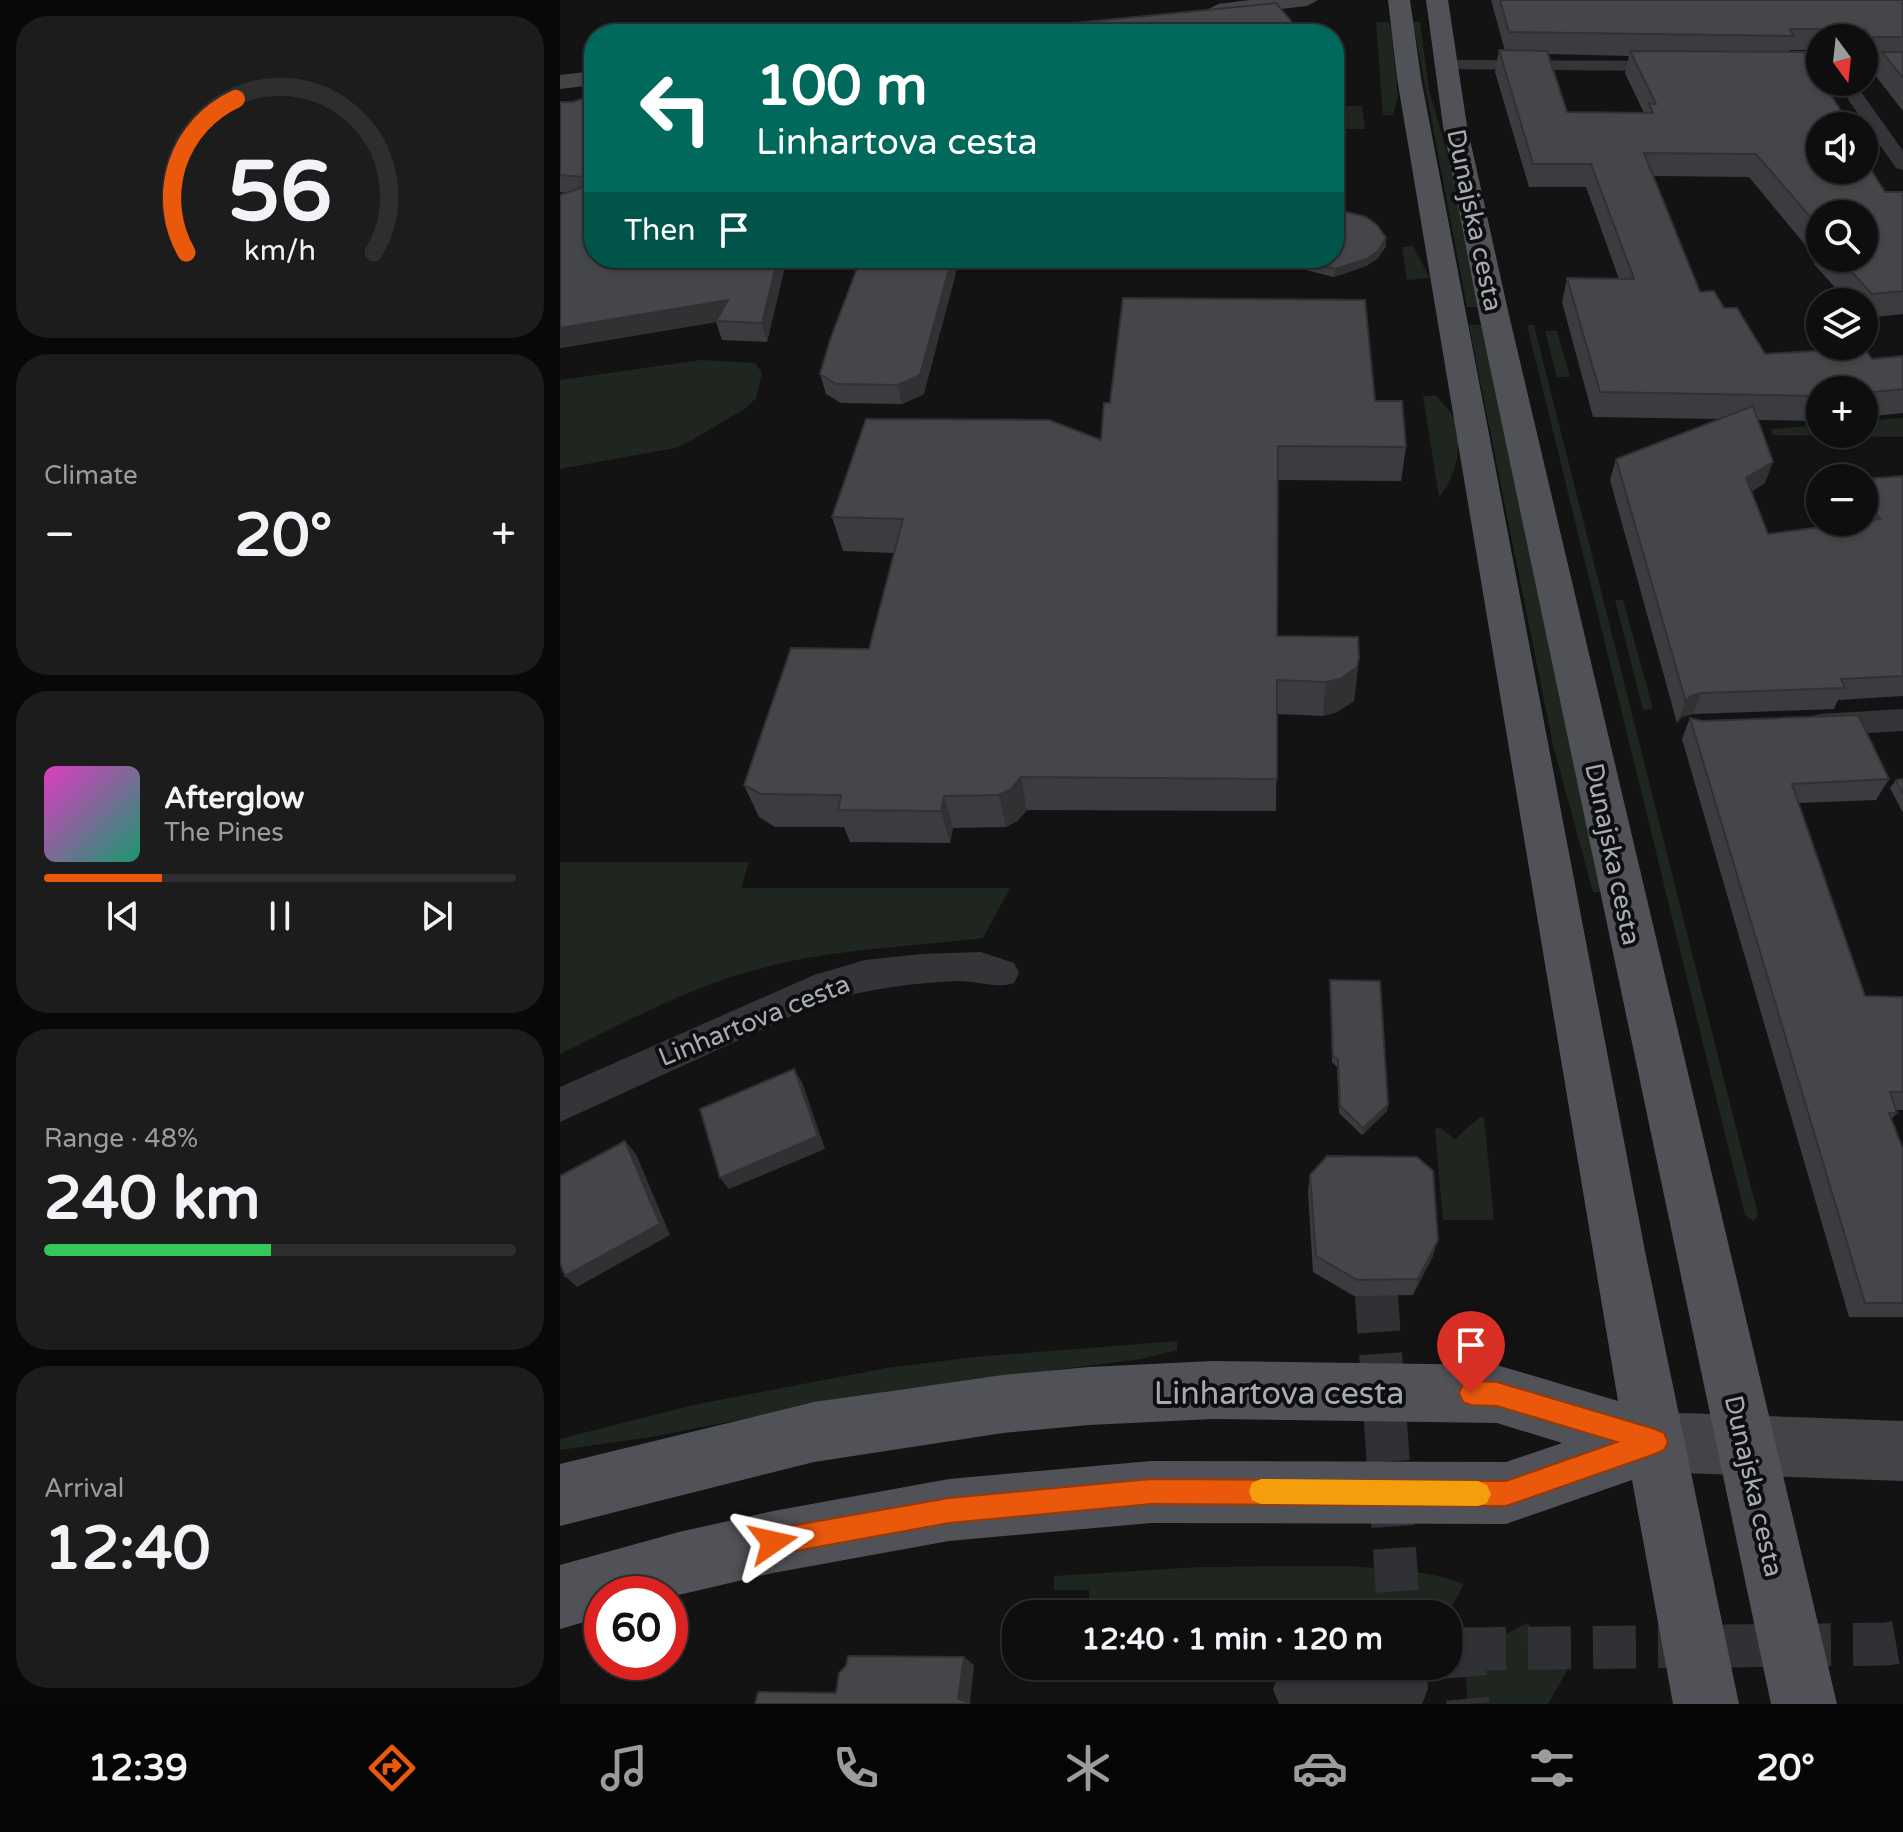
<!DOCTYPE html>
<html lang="en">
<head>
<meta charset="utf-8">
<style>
	:root { --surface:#0e0e0f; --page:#1c1c1d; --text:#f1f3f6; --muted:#9b9c9e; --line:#2e2e2f; --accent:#ea580c }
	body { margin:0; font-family:"Varela Round",sans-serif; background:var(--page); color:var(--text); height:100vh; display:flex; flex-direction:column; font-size:30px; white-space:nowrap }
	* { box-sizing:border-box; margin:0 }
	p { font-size:26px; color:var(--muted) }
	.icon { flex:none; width:44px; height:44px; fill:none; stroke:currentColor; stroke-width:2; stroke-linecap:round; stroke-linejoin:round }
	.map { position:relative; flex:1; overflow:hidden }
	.panel { display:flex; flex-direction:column; gap:16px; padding:16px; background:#080808; width:560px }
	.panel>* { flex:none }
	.top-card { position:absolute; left:24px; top:24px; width:760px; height:244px; border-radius:32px; box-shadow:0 2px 6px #0004,0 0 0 2px var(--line); background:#00695c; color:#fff; overflow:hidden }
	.needle { width:52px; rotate:165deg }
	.tools { position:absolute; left:1246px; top:24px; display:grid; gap:16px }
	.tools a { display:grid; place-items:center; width:72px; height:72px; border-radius:50%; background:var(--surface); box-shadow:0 2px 6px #0004,0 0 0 2px var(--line); font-size:40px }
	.speed { position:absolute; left:24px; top:1576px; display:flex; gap:16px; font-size:40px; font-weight:700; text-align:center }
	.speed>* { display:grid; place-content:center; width:104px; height:104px; border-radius:50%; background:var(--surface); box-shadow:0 2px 6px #0004,0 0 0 2px var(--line); line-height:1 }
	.speed .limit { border:12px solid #d22; background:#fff; color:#111 }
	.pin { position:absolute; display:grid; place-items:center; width:68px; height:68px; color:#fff; margin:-82px -34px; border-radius:50% 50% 50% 0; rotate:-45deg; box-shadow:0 0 8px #0007 }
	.pin .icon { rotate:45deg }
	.me { position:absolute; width:88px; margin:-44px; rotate:79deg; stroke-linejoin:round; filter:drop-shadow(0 0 6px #0008) }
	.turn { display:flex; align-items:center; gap:28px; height:168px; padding:0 40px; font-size:36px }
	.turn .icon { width:104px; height:104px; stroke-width:2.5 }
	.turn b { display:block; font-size:56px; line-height:68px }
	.then { display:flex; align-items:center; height:76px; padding:0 40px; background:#0003; gap:16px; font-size:30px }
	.big { font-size:60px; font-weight:700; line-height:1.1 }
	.panel .widget { flex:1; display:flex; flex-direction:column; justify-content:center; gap:12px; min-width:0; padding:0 28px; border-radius:32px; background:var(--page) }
	.panel .dial { align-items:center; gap:0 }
	.dial svg { height:208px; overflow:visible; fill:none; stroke:var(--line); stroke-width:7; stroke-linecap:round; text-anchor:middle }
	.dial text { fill:var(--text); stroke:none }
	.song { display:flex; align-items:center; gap:24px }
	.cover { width:96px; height:96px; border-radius:12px; background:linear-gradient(135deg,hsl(310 70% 55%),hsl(160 70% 35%)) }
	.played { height:8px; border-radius:4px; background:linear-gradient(90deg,var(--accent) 25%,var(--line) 25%) }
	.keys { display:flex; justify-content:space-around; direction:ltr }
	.heat { display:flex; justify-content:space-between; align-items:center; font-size:44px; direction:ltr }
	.charge { height:12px; border-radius:6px; background:linear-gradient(90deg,#34c759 48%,var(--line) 0) }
	.trip { position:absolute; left:442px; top:1600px; width:460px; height:80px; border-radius:32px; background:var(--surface); box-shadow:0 2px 6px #0004,0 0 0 2px var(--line); font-weight:700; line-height:80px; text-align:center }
	.menu { display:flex; height:128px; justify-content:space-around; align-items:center; background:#060606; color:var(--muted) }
	.menu .icon { width:56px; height:56px }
	.menu .current { color:var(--accent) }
	.menu b { font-size:36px; color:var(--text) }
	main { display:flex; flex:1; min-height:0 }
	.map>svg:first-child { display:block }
	.green { fill:#1f2620 }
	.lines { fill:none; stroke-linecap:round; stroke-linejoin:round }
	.street-tunnel { stroke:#303134; stroke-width:43; stroke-dasharray:43 22; stroke-linecap:butt }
	.street { fill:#343538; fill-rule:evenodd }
	.secondary { fill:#424448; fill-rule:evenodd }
	.primary { fill:#505257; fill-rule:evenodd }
	.wall { fill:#3b3c3f; fill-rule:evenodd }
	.shaded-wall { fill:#303133 }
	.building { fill:#454649; stroke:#303133; stroke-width:2 }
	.route { fill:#ea580c; stroke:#983908; stroke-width:2 }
	.slow { fill:#f59e0b }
	.labels { text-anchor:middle; stroke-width:8; stroke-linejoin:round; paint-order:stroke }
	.street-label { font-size:26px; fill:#a6abb3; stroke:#0e0e0f }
	.near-street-label { font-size:32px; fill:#a6abb3; stroke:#0e0e0f }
</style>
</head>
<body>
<main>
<section class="panel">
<div class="widget dial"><svg viewBox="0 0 100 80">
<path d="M14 69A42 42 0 1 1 86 69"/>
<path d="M14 69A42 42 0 0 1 33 10" stroke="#ea580c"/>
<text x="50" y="56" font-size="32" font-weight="700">56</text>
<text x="50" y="72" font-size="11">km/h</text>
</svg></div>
<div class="widget"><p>Climate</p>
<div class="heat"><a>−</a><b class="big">20°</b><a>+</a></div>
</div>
<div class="widget">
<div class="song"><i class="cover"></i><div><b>Afterglow</b><p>The Pines</p></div></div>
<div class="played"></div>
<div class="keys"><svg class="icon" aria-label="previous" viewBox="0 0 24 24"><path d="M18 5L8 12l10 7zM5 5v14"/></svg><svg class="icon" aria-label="pause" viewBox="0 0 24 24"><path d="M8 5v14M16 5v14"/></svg><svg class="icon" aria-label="next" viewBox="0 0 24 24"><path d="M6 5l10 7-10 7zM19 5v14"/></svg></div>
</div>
<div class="widget"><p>Range · 48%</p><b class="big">240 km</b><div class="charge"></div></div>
<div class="widget"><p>Arrival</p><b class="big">12:40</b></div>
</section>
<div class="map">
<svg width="1343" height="1704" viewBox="0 0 1343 1704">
	<rect width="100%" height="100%" fill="#131314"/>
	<g class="green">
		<path d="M816,22H829L831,29L838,96L833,115H823Z"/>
		<path d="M853,22H860L869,90L891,166L920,307H907Z"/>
		<path d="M774,106H802L805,129H774Z"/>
		<path d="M853,246L870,278L847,280L842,247Z"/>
		<path d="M909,325H923L1041,892H1033L993,745Z"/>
		<path d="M967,325H974L1198,1215L1194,1221L1185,1215Z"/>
		<path d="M985,331H997L1010,377H997Z"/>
		<path d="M141,360L195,363L202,373L196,398L186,408L132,440L115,448L0,469V380Z"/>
		<path d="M863,396H877C881,403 889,409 893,417C904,442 897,477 879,497Z"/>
		<path d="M1343,418V437L1213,435L1211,429L1260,425V434H1304V421Z"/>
		<path d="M1055,600H1063L1093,709L1083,710Z"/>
		<path d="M0,862H189L181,888H450L423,938C348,947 270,949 198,969C129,987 64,1023 0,1054Z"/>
		<path d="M920,1117H924L934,1220H883L875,1129L880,1128L895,1139Z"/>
		<path d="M617,1341V1350L581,1359L328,1391L91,1437L0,1450V1439L133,1405L327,1368L415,1357Z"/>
		<path d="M640,1567C711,1568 841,1558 904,1584L888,1614H547L529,1608V1590H494V1576Z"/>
		<path d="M967,1623L989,1643L1008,1669L988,1704H908L902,1634L944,1635Z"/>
	</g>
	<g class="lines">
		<g class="street-tunnel">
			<path d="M816,1289L839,1614"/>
			<path d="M888,1648L903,1649L908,1704"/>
			<path d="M903,1649L1326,1644L1343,1641"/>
		</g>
		<g class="street">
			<path d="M887,60L1109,61L1117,66L1109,71L881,69L879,65Z"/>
			<rect x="1304" y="61" width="39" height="10"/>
			<path d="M1276,82H1294L1343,151V170L1336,168Z"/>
			<path d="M1343,709V731L1260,736L1250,733L1245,725L1250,717L1260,714Z"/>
			<path d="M421,952L454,963L459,973L454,983C437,989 418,981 399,981C351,983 308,989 262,1002L0,1122V1087L254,975L305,960L362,954Z"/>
			<path d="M734,1666H866L868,1689L862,1704H719L713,1689L720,1672Z"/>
		</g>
		<g class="secondary">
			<path d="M690,0H758L747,6L658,16L647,10L658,4Z"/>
			<path d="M34,71V85L0,89V75Z"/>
			<path d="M1095,1412L1343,1421V1481L1095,1472L1074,1463L1065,1442L1074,1421Z"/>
		</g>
		<g class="primary">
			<path d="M828,0H850L861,78L1085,1251L1179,1704H1113L1072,1480L946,1524L591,1523L389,1541L213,1573L110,1597V1594H42V1617L0,1629V1565L119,1532L213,1511L389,1479L591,1461L946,1462L1002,1443L937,1423L653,1419L529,1425L443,1433L254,1462L0,1526V1464L254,1402L443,1375L529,1367L653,1361L937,1365L1058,1401L837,78Z"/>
			<path d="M866,0H888L907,126L949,315L1277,1704H1211L919,315L883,126Z"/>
		</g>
	</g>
	<g class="wall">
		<path d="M931,0H1343V111L1314,74L1320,59L1304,58V38H1260V50H1230V52L1281,111L1279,119L1325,192H1343V314L1304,318V302H1288L1254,264L1256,258L1189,177L1094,176L1140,292L1164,308L1205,354L1312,359L1343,356V413L1304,417V390H1260V421L1198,420L1205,483L1191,492L1208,534L1304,522V479L1343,476V696L1278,700L1274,709L1133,714L1122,717L1117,723L1050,480L1056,459L1159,419L1033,417L1002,302L1007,278L1059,279L1026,187H969L935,72L939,50L945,51ZM988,54L1069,56L1065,73L1084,113L1007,112ZM1260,214L1304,258H1260Z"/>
		<path d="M774,73L778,77L777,94L774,95Z"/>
		<path d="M34,96V258H227L207,342L162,340L156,322L0,348V195L6,193L0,192V102H13Z"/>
		<path d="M826,238V246L817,259L806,266L774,277L722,264L715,258H774Z"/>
		<path d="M301,258L364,394L342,404L281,403L266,394L260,374Z"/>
		<path d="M815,401L846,447L841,481L718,480L717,636L799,658L794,701L777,712L763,716L717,714L716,811L467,810L457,821L446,827L393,828L390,843L290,842L284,827H215L199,817L184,785L309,649L334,553L283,551L272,517L541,440Z"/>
		<path d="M1130,718L1329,779L1316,800L1239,803L1305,996L1343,997V1110H1336L1337,1113L1332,1118L1343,1149V1317H1289L1122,739Z"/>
		<path d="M1343,779V813L1330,788L1336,780Z"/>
		<path d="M770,980L827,1111L802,1135L779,1113L777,1067L772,1062Z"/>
		<path d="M750,1175L873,1256L853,1295L794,1296L753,1272L748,1192Z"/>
	</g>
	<g class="shaded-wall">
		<path d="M826,238V246L817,259L806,266L774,277L775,269Z"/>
		<path d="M218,258H227L207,342L202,323Z"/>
		<path d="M392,258H400L364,394L342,404L338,385Z"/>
		<path d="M168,300L156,322L0,348V328Z"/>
		<path d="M1213,462L1205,483L1178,499L1186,478Z"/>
		<path d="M799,658L794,701L777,712L763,716L766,682Z"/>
		<path d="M1141,693L1133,714L1122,717L1117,723L1126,702L1130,696Z"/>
		<path d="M461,777L467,810L457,821L446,827L439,795Z"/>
		<path d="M384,796L393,828L390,843L381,811Z"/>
		<path d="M234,1069L242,1082L265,1149L169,1189L160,1178Z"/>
		<path d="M828,1105L827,1111L802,1135L803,1128Z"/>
		<path d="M65,1141L76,1154L110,1235L17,1287L5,1276Z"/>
		<path d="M878,1240L873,1256L853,1295L858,1279Z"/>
		<path d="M404,1657L414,1665L410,1703L412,1704H406L398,1699Z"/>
	</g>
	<g class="building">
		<path d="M940,0H1343V37H1311L1305,29H1230L1234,36L949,32Z"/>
		<path d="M716,3L742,34H404Z"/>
		<path d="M939,50L987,51L1007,112L1093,113L1089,104H1096L1070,51L1244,52L1260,77V82H1263L1281,111L1274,112L1283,126H1260V170H1304V159L1325,192H1343V291L1312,294L1279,258H1304V214H1260V228L1196,154L1084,153L1140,292L1154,291L1164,308H1177L1205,354L1304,348L1312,359L1343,356V389L1304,393V390H1260V396L1040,392L1007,278L1074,279L1031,164H973Z"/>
		<path d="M1322,52H1343V78Z"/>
		<path d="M33,95L34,178L0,175V102H13Z"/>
		<path d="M34,183V258H218L202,323L156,321L168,300L0,328V195Z"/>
		<path d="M774,209L806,217L817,225L826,238L818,251L807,259L775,269L730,258H774Z"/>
		<path d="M301,258H392L360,375L338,385L276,384L260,374L270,340Z"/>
		<path d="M563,298L805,300L815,401H842L846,447L718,446L717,636L798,637L799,658L797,667L780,679L766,682L717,680V779L461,777L451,789L439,795L384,796L381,811L278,810L281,795L201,794L184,785L231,648L309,649L343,519L272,517L306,419L489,420L541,440L544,403H550Z"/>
		<path d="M1193,406L1213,462L1186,478L1208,534L1320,519L1304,496V479L1343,476V676L1281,679L1285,688L1141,693L1130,696L1126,702L1056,459Z"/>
		<path d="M1298,715L1329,779L1232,784L1305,996L1343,997V1092H1330L1337,1113H1329L1343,1149V1303H1305L1130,718L1142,721Z"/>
		<path d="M1343,779V794L1336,780Z"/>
		<path d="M770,980L820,981L828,1105L803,1128L780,1106L778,1060L773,1056Z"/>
		<path d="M234,1069L258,1136L160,1178L140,1109Z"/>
		<path d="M65,1141L100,1224L5,1276L0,1263V1176Z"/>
		<path d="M767,1156L857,1157L873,1171L878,1240L858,1279L797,1280L756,1256L750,1175Z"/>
		<path d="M288,1656L404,1657L398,1699L406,1701V1704H195L198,1692L276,1693L279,1673L286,1666Z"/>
	</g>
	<path class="route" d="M911,1381L937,1382L1095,1429L1104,1433L1108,1442L1104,1450L1095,1454L946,1506L591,1504L389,1523L213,1555L204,1551L200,1542L204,1533L213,1529L389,1498L591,1479L946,1481L1057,1442L937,1406L911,1405L903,1402L899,1393L903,1385Z"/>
	<path class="slow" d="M701,1479L918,1481L927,1485L931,1494L927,1503L918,1506L701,1504L692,1500L689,1491L692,1483Z"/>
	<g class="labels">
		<g class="street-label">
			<text transform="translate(915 220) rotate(78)" y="9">Dunajska cesta</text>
			<text transform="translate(1053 854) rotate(78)" y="9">Dunajska cesta</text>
			<text transform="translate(194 1020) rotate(-22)" y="9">Linhartova cesta</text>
			<text transform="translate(1194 1486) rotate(77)" y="9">Dunajska cesta</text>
		</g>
		<g class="near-street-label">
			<text x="719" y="1404">Linhartova cesta</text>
		</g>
	</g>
</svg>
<div class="tools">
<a><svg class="needle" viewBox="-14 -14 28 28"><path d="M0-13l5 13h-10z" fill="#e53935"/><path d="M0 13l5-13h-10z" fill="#9b9c9e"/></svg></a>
<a><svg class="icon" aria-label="sound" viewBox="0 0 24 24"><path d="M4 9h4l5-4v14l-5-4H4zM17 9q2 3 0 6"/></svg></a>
<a><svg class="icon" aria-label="search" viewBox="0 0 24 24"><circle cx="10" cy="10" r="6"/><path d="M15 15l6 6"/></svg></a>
<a><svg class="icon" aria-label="layers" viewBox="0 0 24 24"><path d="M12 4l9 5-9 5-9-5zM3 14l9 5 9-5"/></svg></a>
<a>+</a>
<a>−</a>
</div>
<div class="speed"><div class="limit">60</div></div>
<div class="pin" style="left:911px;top:1393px;background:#d93025"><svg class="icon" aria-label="arrive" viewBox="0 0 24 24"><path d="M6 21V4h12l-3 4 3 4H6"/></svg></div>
<svg class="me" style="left:213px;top:1542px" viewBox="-20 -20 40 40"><path d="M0-17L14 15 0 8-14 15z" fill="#ea580c" stroke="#fff" stroke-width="4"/></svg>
<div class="trip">12:40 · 1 min · 120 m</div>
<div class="top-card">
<div class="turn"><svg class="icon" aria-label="left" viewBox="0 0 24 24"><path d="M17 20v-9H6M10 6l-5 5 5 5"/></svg><div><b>100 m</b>Linhartova cesta</div></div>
<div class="then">Then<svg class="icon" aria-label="arrive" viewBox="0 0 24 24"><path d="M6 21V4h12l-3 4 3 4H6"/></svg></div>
</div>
</div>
</main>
<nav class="menu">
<b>12:39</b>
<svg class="icon current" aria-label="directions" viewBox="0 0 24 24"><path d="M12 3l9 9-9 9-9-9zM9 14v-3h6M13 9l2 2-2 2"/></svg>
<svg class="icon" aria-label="music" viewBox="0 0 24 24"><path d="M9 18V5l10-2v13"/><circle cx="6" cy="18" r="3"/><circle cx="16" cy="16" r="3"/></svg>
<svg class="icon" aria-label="phone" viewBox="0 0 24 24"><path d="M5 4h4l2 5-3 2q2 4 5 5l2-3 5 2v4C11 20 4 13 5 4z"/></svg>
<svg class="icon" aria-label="climate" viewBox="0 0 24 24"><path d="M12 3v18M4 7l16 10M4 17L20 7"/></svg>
<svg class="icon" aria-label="car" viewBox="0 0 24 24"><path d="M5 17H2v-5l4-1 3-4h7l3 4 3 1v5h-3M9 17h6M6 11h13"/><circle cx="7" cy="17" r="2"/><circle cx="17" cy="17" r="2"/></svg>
<svg class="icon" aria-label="filters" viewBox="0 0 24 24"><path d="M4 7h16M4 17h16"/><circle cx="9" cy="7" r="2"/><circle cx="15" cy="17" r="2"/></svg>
<b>20°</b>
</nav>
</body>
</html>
